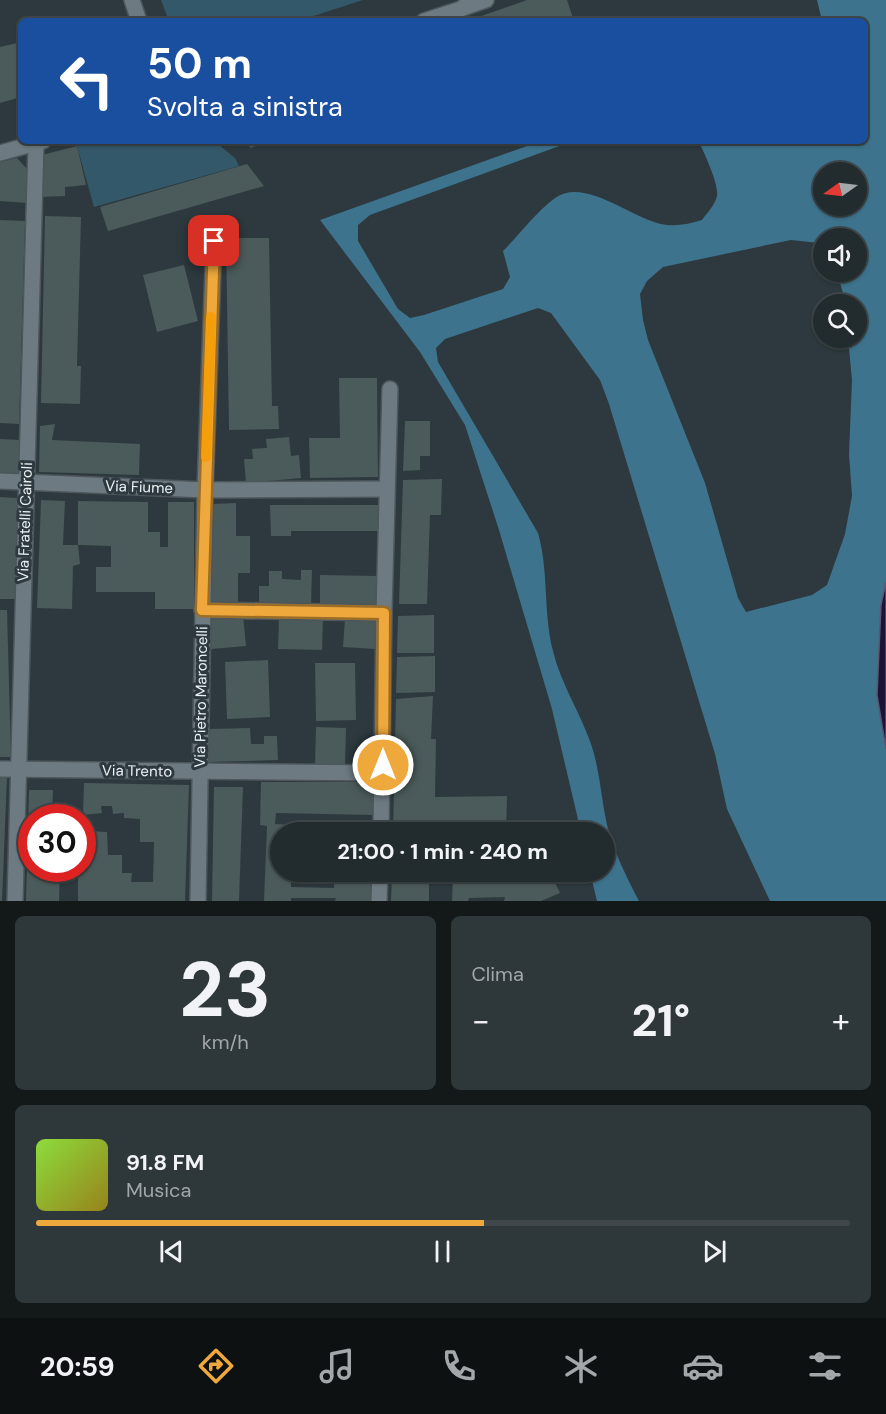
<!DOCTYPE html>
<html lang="it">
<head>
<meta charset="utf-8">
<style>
	:root { --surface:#222b2e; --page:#2e373a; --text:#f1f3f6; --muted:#a2a7aa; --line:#3f474a; --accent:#eea83c }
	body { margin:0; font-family:"DM Sans",sans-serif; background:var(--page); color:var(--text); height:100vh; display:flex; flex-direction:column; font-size:22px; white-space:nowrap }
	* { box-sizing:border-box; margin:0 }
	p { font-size:20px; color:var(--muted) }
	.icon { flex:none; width:33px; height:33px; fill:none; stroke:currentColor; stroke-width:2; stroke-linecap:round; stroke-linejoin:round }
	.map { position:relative; height:901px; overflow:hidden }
	.side { display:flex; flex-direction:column; gap:15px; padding:15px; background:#131819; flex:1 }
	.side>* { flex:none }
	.hud { position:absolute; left:18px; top:18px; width:850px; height:126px; border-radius:9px; box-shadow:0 2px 4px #0004,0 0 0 2px var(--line); background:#1a4fa0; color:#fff; overflow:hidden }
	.needle { width:39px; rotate:256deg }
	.buttons { position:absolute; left:813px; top:162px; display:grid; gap:12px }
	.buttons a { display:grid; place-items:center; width:54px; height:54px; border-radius:50%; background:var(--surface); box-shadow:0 2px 4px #0004,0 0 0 2px var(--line); font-size:30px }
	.speed { position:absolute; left:18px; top:804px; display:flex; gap:12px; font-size:30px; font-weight:700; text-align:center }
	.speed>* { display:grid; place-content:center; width:78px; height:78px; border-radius:50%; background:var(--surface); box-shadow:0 2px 4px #0004,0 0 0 2px var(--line); line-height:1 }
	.speed .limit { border:9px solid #d22; background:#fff; color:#111 }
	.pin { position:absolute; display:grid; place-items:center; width:51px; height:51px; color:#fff; margin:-26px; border-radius:12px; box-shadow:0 3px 9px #0006 }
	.me { position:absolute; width:66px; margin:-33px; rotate:0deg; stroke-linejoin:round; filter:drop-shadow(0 0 4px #0008) }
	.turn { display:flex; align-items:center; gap:21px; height:126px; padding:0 30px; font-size:27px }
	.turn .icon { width:78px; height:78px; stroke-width:2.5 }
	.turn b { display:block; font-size:42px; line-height:51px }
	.big { font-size:45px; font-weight:700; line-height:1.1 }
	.side .card { flex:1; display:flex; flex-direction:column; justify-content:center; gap:9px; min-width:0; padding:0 21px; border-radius:9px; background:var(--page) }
	.side .dial { align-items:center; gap:0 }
	.dial b { font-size:78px; line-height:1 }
	.song { display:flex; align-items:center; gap:18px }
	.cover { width:72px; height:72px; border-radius:9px; background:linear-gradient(135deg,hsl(90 70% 55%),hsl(50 70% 35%)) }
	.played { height:6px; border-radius:3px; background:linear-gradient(90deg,var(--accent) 55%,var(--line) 55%) }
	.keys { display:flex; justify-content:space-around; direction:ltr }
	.heat { display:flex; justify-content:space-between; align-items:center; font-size:33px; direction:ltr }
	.side .tiles { flex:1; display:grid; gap:15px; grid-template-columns:1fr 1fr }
	.card:last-child { grid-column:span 2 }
	.trip { position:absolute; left:270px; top:822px; width:345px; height:60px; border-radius:30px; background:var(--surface); box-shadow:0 2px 4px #0004,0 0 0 2px var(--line); font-weight:700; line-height:60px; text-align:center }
	.menu { display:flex; height:96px; justify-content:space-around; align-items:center; background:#0e1112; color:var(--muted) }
	.menu .icon { width:42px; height:42px }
	.menu .current { color:var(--accent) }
	.menu b { font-size:27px; color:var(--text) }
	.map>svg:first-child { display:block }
	.green { fill:#335869 }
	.forest { fill:#3d738c; fill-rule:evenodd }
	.water { fill:#1c1337; stroke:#5a5670; stroke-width:1.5 }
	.building { fill:#4b5a5a }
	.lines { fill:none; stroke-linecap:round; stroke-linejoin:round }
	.street-casing { stroke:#4c565b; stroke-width:18 }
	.street { stroke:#6d7a81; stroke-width:15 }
	.route-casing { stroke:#9b6d27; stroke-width:15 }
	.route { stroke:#eea83c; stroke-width:10 }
	.slow { stroke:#f59e0b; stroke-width:10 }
	.labels { text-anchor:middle; stroke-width:6; stroke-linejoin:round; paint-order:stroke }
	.street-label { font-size:15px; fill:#eaf1f5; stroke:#2d393e }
</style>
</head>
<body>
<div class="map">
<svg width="886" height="901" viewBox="0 0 886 901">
	<rect width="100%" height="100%" fill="#2d393e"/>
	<g class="green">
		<path d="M161,0H363L298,21H169Z"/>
		<path d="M98,141H214L235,158L239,166L94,207L77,146Z"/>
	</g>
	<path class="forest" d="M817,0H886V582L881,605L877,695L886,749V901H770L727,809L715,754L609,404L600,380L551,313L538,308L445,339L436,348L438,362L538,533C549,571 543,612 553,651C561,684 580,712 591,744C600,770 601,798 607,825C614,852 626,876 639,901H597L590,872H604V832H581L552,709L499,530L465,425L420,352L320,220L541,141H573L370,215L358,225V241L398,309L410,318L424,315L503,289L510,277L503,251C520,234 536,212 555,198C584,177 630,217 661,224C675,227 689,224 702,220C707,213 715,205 717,196C719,183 704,154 699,141H866V21H822ZM824,172H856V206H824ZM824,238H856V272H837L846,304H856V338H848L852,380L849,454L852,496L845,534L827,585L812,595L746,612L738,598L705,483L648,340L643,320L640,294L647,281L663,267L791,240L819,243L824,247Z"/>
	<path class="water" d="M886,582V749L877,695L881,605Z"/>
	<g class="building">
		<path d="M527,0H567L574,21H467Z"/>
		<path d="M21,42V97L0,103V47Z"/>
		<path d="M248,141H272L250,148Z"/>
		<path d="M77,146L86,185L65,187V196L40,197L42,155Z"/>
		<path d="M17,158L27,169V203L0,201V162Z"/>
		<path d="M247,164L264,186L108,231L100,207Z"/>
		<path d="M45,216L81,217L77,366H81L80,404L41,403Z"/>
		<path d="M0,220L25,221L19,424L0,423Z"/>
		<path d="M226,238H269L272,406H278L279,429L229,430Z"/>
		<path d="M184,265L198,321L157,332L143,275Z"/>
		<path d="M339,378H377L378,477L310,478L309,438H340Z"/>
		<path d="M405,421H430V456H420V470L403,471Z"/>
		<path d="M55,424L52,440L140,444L139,475L39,472L40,426Z"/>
		<path d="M289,437L291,456L299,455L301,478L246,483L244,459H253L252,449L267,448L266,439Z"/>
		<path d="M0,439L20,440L19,475L0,474Z"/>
		<path d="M442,479L441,515H430L427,604H399L403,480Z"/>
		<path d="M0,497L18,498L16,599H0Z"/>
		<path d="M41,500L65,501L63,545H78V501L148,502V532H160V547H168V502H194V609H155V592H96V567H111V546L78,545L80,564L73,566L72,609L37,608Z"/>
		<path d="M236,503V536H250V573H238V604H212V504Z"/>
		<path d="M270,505H378V531H291V536H271Z"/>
		<path d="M301,570H312L311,606L259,605V586H269V571H282V579L301,580Z"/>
		<path d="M320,575L377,576V608L320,607Z"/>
		<path d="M0,610H7L11,757H0Z"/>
		<path d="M243,615L246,646L211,649L208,618Z"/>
		<path d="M434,615V653H397L398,616Z"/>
		<path d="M279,617L323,619L322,650L278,649Z"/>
		<path d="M345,619L377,621L375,649L343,647Z"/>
		<path d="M435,656V692L396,693L397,657Z"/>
		<path d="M268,660L270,717L227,719L225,662Z"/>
		<path d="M315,663H355L356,720L316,721Z"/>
		<path d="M433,696L431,739H436L435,797L507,796L506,832H393L396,699Z"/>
		<path d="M316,727L346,728L345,765L315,764Z"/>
		<path d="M250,728L251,744H264V736H277L278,760L208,762V729Z"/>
		<path d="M0,777H7L2,901H0Z"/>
		<path d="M261,782H373V815L276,813L275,824L294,825V830H329V832H280V872H310L309,880H291V887L334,888V872H373L372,901H335L336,898H291V901H264L267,826L260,825Z"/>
		<path d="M84,783L189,785L185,901H78V870H87L89,835L91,831L107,832L108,855H122V873H132L131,882H153L154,842H140V819L124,818V813L113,814L112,806H101L102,813L83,815Z"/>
		<path d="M214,787H243L239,901H212Z"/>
		<path d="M29,790H53L52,815H57V818H32V868H60L59,901H26Z"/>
		<path d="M392,872H429V901H391Z"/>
		<path d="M527,872H550L560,893L541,901H504L505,897L469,898L468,901H452L453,873L500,875Z"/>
	</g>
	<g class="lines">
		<g class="street-casing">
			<g id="street">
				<path d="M132,0L139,21"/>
				<path d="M463,8L486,0"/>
				<path d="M424,21L461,9L472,0"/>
				<path d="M0,153L43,141"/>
				<path d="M0,481L205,490L387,489"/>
				<path d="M202,610L384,613"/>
				<path d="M0,769L383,773"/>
				<path d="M381,832L384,613L390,389"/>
				<path d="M15,901L36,143"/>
				<path d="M198,901L205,490L214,241"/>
				<path d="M379,901L380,872"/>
			</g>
		</g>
		<use href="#street" class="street"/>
	</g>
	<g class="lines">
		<g class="route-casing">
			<path id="route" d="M214,241L202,610L384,613L383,765"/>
		</g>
		<use href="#route" class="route"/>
		<path class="slow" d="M206,457L211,317"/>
	</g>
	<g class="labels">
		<g class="street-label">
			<text transform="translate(139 487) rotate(2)" y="5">Via Fiume</text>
			<text transform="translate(25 522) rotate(-88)" y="5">Via Fratelli Cairoli</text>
			<text transform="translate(201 697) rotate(-89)" y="5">Via Pietro Maroncelli</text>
			<text transform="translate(137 771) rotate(1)" y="5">Via Trento</text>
		</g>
	</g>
</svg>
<div class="buttons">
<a><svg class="needle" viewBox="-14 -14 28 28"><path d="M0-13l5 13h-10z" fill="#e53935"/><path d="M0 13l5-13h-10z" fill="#a2a7aa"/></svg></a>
<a><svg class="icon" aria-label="sound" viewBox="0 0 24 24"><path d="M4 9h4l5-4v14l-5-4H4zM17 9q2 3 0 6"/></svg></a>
<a><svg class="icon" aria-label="search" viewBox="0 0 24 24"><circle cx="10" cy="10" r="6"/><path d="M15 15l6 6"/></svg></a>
</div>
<div class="speed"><div class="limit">30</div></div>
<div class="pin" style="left:214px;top:241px;background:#d93025"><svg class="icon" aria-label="arrive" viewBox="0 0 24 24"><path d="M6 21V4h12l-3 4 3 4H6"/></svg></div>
<svg class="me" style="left:383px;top:765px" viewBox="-20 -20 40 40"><circle r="17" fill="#eea83c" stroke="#fff" stroke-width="3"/><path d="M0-11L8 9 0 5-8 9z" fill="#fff"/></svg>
<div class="trip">21:00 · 1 min · 240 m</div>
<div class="hud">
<div class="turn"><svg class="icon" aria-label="left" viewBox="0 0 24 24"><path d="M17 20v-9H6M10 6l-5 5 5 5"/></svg><div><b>50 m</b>Svolta a sinistra</div></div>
</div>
</div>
<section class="side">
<div class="tiles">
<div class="card dial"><b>23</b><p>km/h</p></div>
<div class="card"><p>Clima</p>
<div class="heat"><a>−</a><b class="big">21°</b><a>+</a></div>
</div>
<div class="card">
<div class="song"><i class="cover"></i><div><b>91.8 FM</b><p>Musica</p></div></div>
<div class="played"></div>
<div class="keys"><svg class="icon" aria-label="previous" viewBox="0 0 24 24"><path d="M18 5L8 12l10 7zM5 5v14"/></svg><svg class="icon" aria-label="pause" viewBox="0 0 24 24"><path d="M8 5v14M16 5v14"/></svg><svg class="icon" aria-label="next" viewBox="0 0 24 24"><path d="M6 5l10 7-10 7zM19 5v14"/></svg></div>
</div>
</div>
</section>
<nav class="menu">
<b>20:59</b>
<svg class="icon current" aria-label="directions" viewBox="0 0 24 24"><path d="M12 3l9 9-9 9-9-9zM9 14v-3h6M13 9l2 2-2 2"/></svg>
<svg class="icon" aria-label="music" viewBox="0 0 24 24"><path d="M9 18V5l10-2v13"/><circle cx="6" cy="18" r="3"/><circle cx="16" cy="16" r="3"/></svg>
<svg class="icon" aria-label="phone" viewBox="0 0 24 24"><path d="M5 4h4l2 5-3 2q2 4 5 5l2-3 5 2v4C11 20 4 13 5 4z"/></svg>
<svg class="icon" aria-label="climate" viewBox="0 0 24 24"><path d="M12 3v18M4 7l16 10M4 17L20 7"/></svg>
<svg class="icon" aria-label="car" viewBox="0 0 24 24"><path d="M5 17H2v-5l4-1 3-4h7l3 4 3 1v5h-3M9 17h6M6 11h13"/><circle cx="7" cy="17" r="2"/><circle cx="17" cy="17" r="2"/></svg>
<svg class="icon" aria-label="filters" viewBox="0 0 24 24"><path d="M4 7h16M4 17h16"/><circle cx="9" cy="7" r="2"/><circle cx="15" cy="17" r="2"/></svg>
</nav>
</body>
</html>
